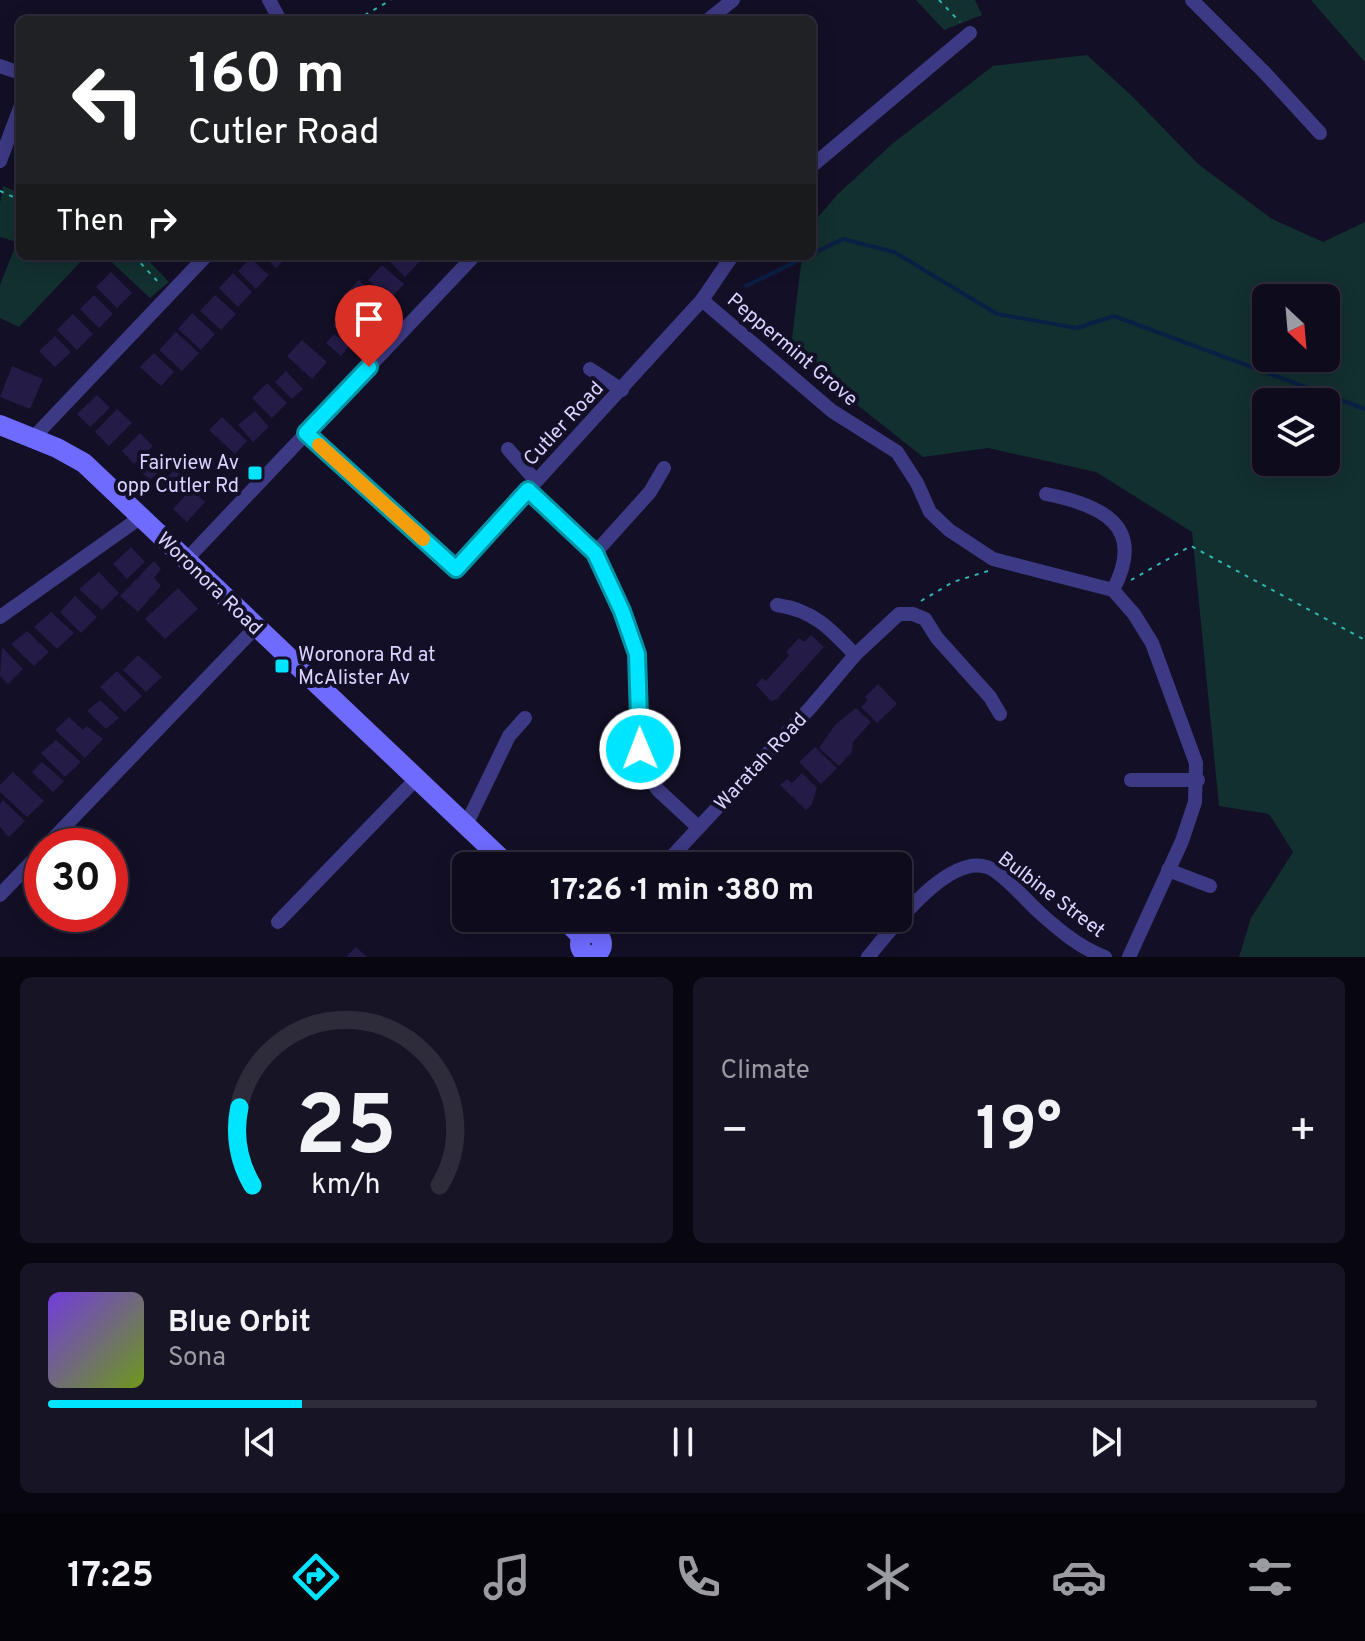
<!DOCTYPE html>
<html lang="en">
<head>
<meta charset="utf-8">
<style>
	:root { --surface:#0e0b1c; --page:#171425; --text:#f1f3f6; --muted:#9b9ba3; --line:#2e2b3b; --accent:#00e5ff }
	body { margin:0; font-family:Overpass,sans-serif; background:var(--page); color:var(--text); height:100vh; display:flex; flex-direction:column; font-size:30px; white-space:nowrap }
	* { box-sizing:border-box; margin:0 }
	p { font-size:26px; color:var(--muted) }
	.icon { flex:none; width:44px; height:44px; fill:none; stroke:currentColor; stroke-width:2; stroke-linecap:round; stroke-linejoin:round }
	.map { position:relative; height:957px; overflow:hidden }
	.side { display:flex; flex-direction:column; gap:20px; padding:20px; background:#08060f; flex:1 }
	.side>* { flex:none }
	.guide { position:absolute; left:16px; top:16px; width:800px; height:244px; border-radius:12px; box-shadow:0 4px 20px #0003,0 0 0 2px var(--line); background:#202124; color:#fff; overflow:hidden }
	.needle { width:52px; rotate:154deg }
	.controls { position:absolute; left:1252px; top:284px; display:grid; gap:16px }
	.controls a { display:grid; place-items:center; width:88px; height:88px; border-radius:12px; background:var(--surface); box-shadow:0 4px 20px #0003,0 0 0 2px var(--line); font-size:40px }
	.speed { position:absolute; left:24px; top:828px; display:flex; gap:16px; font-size:40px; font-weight:700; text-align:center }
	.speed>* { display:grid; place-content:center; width:104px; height:104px; border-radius:50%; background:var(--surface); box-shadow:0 4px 20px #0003,0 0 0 2px var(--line); line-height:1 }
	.speed .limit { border:12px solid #d22; background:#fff; color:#111 }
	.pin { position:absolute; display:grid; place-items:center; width:68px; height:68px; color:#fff; margin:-82px -34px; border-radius:50% 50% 50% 0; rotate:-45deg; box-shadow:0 0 8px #0007 }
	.pin .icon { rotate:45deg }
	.me { position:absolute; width:88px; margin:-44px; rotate:359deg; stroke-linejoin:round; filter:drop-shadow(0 0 6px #0008) }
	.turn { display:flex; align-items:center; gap:28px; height:168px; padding:0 40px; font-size:36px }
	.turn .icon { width:104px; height:104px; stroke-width:2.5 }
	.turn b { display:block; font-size:56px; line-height:68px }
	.then { display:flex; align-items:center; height:76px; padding:0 40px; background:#0003; gap:16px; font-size:30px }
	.big { font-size:60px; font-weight:700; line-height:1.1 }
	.side .tile { flex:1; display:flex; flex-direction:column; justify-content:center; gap:12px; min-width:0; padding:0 28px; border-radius:12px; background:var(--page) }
	.side .dial { align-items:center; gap:0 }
	.dial svg { height:208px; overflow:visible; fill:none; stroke:var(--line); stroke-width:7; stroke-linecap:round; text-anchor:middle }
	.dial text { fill:var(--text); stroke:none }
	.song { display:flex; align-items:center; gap:24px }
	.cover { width:96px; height:96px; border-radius:12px; background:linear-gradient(135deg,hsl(260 70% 55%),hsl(80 70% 35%)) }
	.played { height:8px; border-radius:4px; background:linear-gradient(90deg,var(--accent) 20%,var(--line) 20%) }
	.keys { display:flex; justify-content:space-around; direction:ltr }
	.heat { display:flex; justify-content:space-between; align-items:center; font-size:44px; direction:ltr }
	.side .tiles { flex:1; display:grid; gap:20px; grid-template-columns:1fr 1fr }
	.tile:last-child { grid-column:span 2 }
	.trip { position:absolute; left:452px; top:852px; width:460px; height:80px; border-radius:12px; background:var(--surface); box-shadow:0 4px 20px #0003,0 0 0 2px var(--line); font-weight:700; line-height:80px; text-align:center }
	.menu { display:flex; height:128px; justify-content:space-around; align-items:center; background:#06040b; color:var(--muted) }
	.menu .icon { width:56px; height:56px }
	.menu .active { color:var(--accent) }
	.menu b { font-size:36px; color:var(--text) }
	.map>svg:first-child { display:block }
	.green { fill:#12302f; fill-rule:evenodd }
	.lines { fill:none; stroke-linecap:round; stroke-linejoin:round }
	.stream { stroke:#0a1f44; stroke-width:4 }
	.building { fill:#241b47 }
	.path { stroke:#2fb8b0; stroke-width:2; stroke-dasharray:4 6; stroke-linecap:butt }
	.street { stroke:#3d3a85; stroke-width:14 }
	.secondary { stroke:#6f6bff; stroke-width:20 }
	.route-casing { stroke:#0095a6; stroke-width:20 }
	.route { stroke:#00e5ff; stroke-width:14 }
	.slow { stroke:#f59e0b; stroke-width:14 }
	.poi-dot { fill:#00e5ff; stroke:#130f26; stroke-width:3 }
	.labels { text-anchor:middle; stroke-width:8; stroke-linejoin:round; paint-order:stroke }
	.street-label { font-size:20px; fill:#d9d4ff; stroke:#130f26 }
	.poi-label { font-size:20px; fill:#d9d4ff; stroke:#130f26; text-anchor:end }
</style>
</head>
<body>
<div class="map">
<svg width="1365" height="957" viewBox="0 0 1365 957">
	<rect width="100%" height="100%" fill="#130f26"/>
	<g class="green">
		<path d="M916,0H975L982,15L944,30Z"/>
		<path d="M1311,0H1365V62Z"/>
		<path d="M1087,55L1133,97L1198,164L1272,219L1323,242L1365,222V957H1239L1251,918L1293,852L1269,814L1219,806L1192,532L1096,472L988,448L923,457L851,400L791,346L802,256H812V224L838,194L892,144L993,66ZM1326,298V358H1266V298ZM1266,402H1326V462H1266Z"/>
		<path d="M3,186L20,193V256H86L19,327L0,318V285L17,242L0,237V203Z"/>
		<path d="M105,256H144L169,282L150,298Z"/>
	</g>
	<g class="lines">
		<g class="stream">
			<path d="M812,254L843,239L894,252L997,314L1077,328L1114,316L1365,409"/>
			<path d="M746,286L808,256"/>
		</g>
	</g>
	<g class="building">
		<path d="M264,256H288L276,268Z"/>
		<path d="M384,256H415L420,261L405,277Z"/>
		<path d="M250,258L269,275L256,289L238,271Z"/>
		<path d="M382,265L404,284L390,299L368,280Z"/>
		<path d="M111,272L132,293L117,308L96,287Z"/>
		<path d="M233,273L252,292L238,307L219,288Z"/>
		<path d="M359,280L383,303L366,319L343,296Z"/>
		<path d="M94,295L113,314L99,328L80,309Z"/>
		<path d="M215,295L236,314L221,330L200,311Z"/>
		<path d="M347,311L365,327L351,343L333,326Z"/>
		<path d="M192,313L215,334L201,350L178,329Z"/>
		<path d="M73,314L93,334L77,350L57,330Z"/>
		<path d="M176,332L199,353L182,371L159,350Z"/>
		<path d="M334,334L349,346L341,356L326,343Z"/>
		<path d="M55,336L71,352L55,367L39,351Z"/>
		<path d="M302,340L327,362L312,379L287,356Z"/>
		<path d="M154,353L174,372L161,386L140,367Z"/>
		<path d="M12,366L43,379L30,409L0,397Z"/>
		<path d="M286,371L303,389L292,399L275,382Z"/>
		<path d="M267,383L287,403L272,418L252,398Z"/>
		<path d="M97,395L110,408L90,427L77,414Z"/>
		<path d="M117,409L132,423L109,446L95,432Z"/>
		<path d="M255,411L269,427L253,442L238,425Z"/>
		<path d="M222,417L247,441L235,454L209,430Z"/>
		<path d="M140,433L153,446L134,464L122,451Z"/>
		<path d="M151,457L163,468L150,480L139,470Z"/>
		<path d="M175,469L187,481L172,495L160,484Z"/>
		<path d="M191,489L205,502L187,522L173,509Z"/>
		<path d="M131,547L145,562L127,579L113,564Z"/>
		<path d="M154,561L161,569L154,578L161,586L138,612L120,596Z"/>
		<path d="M99,572L119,593L102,610L79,589Z"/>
		<path d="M178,588L198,609L165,639L145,619Z"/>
		<path d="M75,596L97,617L81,633L60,612Z"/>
		<path d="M51,612L74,633L57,649L34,627Z"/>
		<path d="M27,631L49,652L34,666L11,644Z"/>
		<path d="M811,635L824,647L777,699L771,701L756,685L762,678L766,681L784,661L789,655L786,652L799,638L804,642Z"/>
		<path d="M2,647L23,669L8,684L0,676Z"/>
		<path d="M138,655L162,677L146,692L123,670Z"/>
		<path d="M117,671L142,696L125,712L100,687Z"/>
		<path d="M878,684L897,704L877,723L861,707L868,700L865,697Z"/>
		<path d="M100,700L119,718L106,729L87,711Z"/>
		<path d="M856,708L871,722L853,742L852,752L839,766L819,748L835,725Z"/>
		<path d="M69,717L83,730L87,726L103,739L85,758L55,730Z"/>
		<path d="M56,740L81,762L65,777L41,753Z"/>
		<path d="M815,747L837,768L821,784L799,762Z"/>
		<path d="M42,762L64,781L53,792L32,772Z"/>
		<path d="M13,772L44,801L27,817L0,792V785Z"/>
		<path d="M802,773L817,788L812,804L806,810L780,785L787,779L792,783Z"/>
		<path d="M3,800L25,821L9,837L0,827V804Z"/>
		<path d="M356,947L367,957H346Z"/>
	</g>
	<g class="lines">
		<g class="path">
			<path d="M939,0L960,22"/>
			<path d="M356,20L391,0"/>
			<path d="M0,191L20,200"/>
			<path d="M134,256L161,285"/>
			<path d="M1131,580L1191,546L1365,640"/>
			<path d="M921,601L953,582L988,571"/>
		</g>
		<g class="street">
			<path d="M269,0L280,20"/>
			<path d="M1192,0L1265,73L1320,133"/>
			<path d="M708,20L733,0"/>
			<path d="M0,66L20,73"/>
			<path d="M0,161L20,108"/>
			<path d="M812,166L970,33"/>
			<path d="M702,300L832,411L897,452L917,483L930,512L949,530L993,559L1113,590L1134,614L1152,643L1196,763L1195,802L1182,841L1129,957"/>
			<path d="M590,369L622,390"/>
			<path d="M306,433L456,569L702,300L732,256"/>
			<path d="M33,438L206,256"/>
			<path d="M508,449L536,481"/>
			<path d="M528,490L595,553L630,631L637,654L638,728L643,761L649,777L658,790L698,827"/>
			<path d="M1046,494C1102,505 1147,526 1113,590"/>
			<path d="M595,553L650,492L664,468"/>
			<path d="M186,560L474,256"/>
			<path d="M777,605C813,610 831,629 855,655"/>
			<path d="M0,617L141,517"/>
			<path d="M1131,780H1198"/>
			<path d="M466,825L509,736L525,718"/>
			<path d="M46,846L256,627"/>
			<path d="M663,866L811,707L855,655L899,614H913L925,619L937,638L990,697L1000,714"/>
			<path d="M1168,870L1210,886"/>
			<path d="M0,895L42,851"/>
			<path d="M278,922L417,778"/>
			<path d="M599,935L616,918"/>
			<path d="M868,957C891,930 954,843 995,871C1011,882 1025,899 1040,913C1059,930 1080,948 1105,957"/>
		</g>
		<g class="secondary">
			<path d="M0,425L57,448L84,463L509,866"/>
			<path d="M563,918L582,937"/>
			<circle cx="591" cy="944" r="11"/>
		</g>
	</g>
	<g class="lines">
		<g class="route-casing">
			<path id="route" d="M369,367L306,433L456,569L528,490L595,553L622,611L637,654L640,749"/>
		</g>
		<use href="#route" class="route"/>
		<path class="slow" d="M319,445L423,539"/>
	</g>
	<g class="poi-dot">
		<rect x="247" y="465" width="16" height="16" rx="4"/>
		<rect x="274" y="658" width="16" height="16" rx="4"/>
	</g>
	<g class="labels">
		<g class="street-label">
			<text transform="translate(793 349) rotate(40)" y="7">Peppermint Grove</text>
			<text transform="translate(563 423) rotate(-47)" y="7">Cutler Road</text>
			<text transform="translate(210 583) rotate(44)" y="7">Woronora Road</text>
			<text transform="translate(760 761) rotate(-47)" y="7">Waratah Road</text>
			<text transform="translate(1052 894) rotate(37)" y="7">Bulbine Street</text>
		</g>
		<g class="poi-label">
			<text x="239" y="469">Fairview Av<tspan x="239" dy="23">opp Cutler Rd</tspan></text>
			<text x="298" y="661" text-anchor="start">Woronora Rd at<tspan x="298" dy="23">McAlister Av</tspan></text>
		</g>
	</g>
</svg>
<div class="controls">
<a><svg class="needle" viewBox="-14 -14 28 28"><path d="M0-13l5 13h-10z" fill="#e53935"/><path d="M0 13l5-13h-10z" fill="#9b9ba3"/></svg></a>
<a><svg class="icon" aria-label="layers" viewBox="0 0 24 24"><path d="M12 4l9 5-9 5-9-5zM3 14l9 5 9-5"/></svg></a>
</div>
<div class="speed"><div class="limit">30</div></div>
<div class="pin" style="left:369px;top:367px;background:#d93025"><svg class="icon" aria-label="arrive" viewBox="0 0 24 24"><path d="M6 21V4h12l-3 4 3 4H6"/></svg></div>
<svg class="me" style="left:640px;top:749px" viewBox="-20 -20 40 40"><circle r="17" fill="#00e5ff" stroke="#fff" stroke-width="3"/><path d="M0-11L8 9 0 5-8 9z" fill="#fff"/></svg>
<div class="trip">17:26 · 1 min · 380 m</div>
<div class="guide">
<div class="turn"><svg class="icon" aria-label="left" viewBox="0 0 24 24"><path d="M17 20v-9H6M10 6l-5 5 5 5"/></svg><div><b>160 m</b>Cutler Road</div></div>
<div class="then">Then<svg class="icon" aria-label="right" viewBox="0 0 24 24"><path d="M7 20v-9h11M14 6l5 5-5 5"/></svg></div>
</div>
</div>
<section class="side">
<div class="tiles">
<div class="tile dial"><svg viewBox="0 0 100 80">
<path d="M14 69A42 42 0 1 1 86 69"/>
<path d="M14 69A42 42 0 0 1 9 39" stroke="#00e5ff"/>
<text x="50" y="56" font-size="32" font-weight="700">25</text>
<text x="50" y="72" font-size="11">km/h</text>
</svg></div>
<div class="tile"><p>Climate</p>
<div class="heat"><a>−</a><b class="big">19°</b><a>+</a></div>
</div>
<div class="tile">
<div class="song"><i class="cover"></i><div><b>Blue Orbit</b><p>Sona</p></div></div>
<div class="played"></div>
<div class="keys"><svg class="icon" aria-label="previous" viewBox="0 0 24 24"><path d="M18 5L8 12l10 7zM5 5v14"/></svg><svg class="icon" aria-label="pause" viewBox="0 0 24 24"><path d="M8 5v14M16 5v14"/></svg><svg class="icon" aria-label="next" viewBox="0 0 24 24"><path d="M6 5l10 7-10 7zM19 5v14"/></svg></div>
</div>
</div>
</section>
<nav class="menu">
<b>17:25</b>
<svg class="icon active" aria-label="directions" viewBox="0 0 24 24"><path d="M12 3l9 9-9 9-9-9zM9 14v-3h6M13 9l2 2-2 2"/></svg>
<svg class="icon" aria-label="music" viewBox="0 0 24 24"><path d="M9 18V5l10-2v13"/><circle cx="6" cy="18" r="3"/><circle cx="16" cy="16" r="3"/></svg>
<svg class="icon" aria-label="phone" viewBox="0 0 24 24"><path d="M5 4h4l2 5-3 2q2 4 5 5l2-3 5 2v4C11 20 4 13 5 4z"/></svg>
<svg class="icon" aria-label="climate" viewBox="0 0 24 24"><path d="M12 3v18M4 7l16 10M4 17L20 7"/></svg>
<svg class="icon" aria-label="car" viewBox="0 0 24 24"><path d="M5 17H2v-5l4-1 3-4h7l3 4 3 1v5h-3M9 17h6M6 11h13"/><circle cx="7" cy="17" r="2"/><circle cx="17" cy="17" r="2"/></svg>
<svg class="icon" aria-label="filters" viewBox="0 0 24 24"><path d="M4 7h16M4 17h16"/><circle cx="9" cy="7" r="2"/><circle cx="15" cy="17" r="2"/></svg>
</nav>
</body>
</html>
